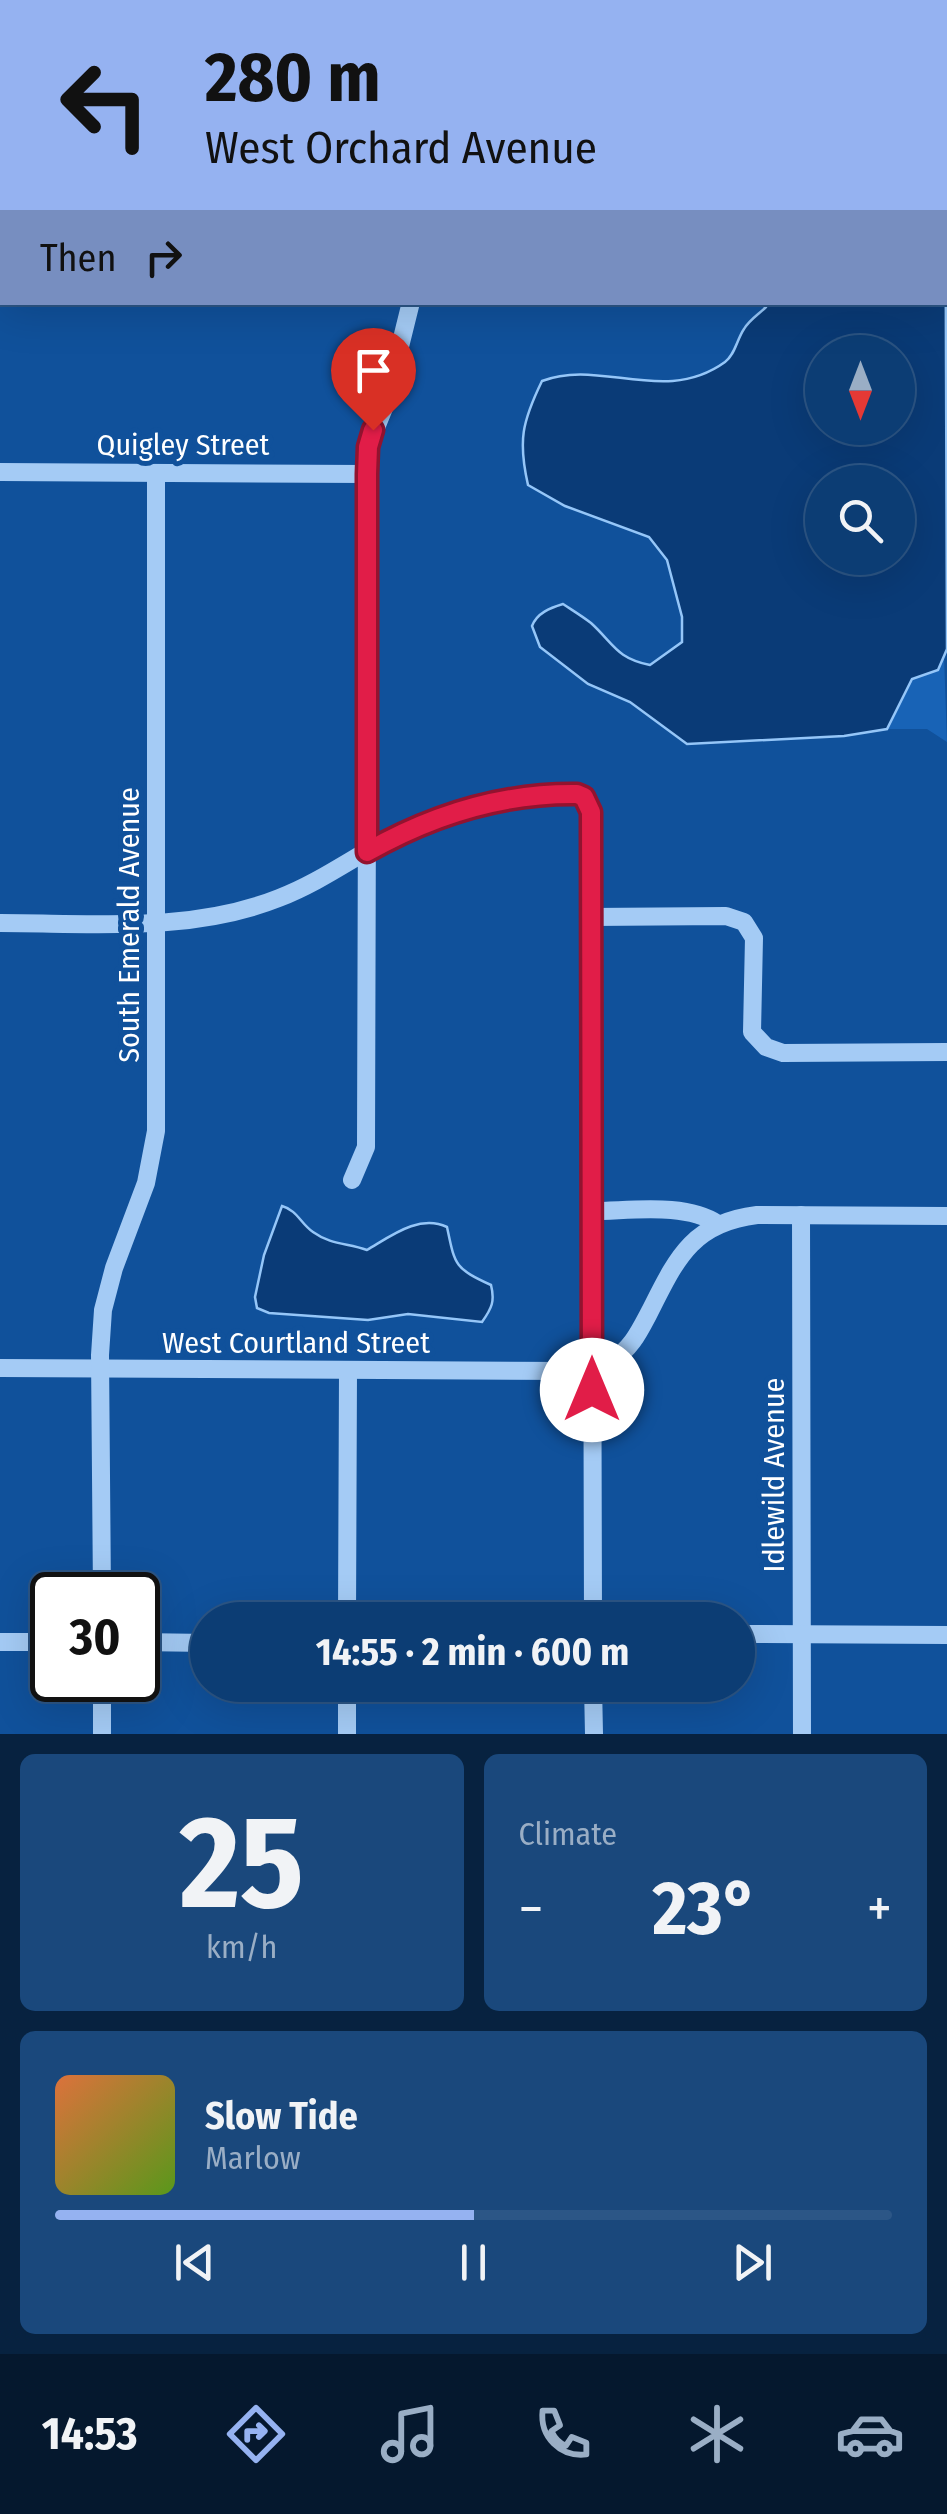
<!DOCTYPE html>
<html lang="en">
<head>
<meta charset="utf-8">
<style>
	:root { --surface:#0c3d74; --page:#1a487c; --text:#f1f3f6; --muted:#9aaec5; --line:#2c5686; --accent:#95b2f1 }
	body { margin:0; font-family:"Fira Sans Condensed",sans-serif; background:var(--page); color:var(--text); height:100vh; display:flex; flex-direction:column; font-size:38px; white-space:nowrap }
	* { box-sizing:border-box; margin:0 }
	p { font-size:32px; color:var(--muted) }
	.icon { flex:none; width:55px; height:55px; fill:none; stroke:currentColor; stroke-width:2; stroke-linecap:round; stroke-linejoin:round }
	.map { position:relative; height:1734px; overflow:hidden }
	.sheet { display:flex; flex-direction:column; gap:20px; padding:20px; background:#072240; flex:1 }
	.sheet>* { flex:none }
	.top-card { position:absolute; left:0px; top:0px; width:948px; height:305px; box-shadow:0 10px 40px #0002,0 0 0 2px var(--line); background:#95b2f1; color:#111; overflow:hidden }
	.needle { width:65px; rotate:180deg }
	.buttons { position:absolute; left:805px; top:335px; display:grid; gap:20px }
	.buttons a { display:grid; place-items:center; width:110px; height:110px; border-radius:50%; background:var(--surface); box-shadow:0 10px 40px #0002,0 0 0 2px var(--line); font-size:50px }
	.speed { position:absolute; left:30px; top:1572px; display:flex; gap:20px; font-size:50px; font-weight:700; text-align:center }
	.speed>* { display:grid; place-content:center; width:130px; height:130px; border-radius:50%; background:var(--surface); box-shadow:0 10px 40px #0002,0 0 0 2px var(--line); line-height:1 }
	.speed .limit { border:5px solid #111; border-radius:15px; background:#fff; color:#111 }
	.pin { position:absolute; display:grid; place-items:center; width:85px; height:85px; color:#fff; margin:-102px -42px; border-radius:50% 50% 50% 0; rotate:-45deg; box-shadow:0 0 10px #0007 }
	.pin .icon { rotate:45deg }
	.me { position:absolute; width:110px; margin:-55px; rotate:0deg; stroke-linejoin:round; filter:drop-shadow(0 0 8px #0008) }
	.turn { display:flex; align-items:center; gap:35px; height:210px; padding:0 40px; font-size:45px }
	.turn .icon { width:130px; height:130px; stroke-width:2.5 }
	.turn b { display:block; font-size:70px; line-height:85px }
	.then { display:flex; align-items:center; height:95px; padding:0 40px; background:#0003; gap:20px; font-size:38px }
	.big { font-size:75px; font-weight:700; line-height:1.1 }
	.sheet .widget { flex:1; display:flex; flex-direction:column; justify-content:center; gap:15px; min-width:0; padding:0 35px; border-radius:15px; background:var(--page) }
	.sheet .dial { align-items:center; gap:0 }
	.dial b { font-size:130px; line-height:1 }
	.song { display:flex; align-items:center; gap:30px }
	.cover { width:120px; height:120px; border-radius:15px; background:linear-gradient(135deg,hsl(20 70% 55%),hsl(90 70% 35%)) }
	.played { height:10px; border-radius:5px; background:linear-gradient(90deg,var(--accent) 50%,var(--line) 50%) }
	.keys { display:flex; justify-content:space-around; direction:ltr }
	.heat { display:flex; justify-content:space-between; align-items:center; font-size:55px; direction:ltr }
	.sheet .tiles { flex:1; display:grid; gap:20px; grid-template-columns:1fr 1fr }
	.widget:last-child { grid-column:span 2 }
	.trip { position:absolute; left:190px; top:1602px; width:565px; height:100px; border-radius:50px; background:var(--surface); box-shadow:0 10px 40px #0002,0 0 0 2px var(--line); font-weight:700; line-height:100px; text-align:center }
	.menu { display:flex; height:160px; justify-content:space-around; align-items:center; background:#05182e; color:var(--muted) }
	.menu .icon { width:70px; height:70px }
	.menu .selected { color:var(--accent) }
	.menu b { font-size:45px; color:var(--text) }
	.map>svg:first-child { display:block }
	.green { fill:#1863b6 }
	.water { fill:#0a3b77; stroke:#95c6f8; stroke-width:2.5; fill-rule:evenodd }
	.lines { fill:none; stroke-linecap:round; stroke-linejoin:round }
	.minor { stroke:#a4cbf5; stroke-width:18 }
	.route-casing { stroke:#92132f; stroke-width:25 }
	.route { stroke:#e11d48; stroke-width:18 }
	.labels { text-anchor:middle; stroke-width:10; stroke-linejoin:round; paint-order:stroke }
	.street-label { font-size:30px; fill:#fff; stroke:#10519b }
</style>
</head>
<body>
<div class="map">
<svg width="947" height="1734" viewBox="0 0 947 1734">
	<rect width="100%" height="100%" fill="#10519b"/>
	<path class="green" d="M944,656L947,742L927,729H887L912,679L938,670Z"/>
	<g class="water">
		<path d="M945,68L947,649L938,670L912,679L887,729L844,736L687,744L630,702L588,684L540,647L532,626C537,613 550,608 563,604C572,610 582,616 591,623C614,644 616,658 650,665L682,642V617L667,560L649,537L565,506L528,485C518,441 522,422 542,381C600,358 664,406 725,362C735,355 737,339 744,329C749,320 759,314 766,307V303L945,302ZM822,352H898V428H822ZM898,482V558H822V482Z"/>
		<path d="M282,1206C297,1210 301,1224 313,1232C331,1245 347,1243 367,1250C391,1236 419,1214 447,1227C455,1265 454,1268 491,1285C495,1301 492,1308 482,1322L408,1314L368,1320L269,1313L257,1308L255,1297L264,1255Z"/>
	</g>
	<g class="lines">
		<g class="minor">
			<path d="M277,0L278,2"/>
			<path d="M922,0L927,2"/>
			<path d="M145,2L149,0"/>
			<path d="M520,2L521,0"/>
			<path d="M0,3L2,5"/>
			<path d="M945,12L947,13"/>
			<path d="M0,163L2,160"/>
			<path d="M0,247L2,249"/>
			<path d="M0,472L367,474"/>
			<path d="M590,917L726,916L744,922L754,938L752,1032L766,1047L783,1053L947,1052"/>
			<path d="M0,923C93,923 191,933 279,898C323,881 359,853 400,833C430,819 462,809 494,802C520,797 560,786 584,797L591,812L593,1620"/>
			<path d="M352,1180L366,1147L368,447L386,403L411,302"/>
			<path d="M592,1211C630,1211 685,1202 718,1224"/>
			<path d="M801,1215L802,1734"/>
			<path d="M0,1368L574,1371C586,1369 600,1367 611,1361C631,1349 639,1332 649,1313C676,1260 691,1223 757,1215L947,1216"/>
			<path d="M102,1595L100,1355L103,1310L114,1268L146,1183L156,1131V473"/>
			<path d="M347,1620L348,1371"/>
			<path d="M738,1634L947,1635"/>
			<path d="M0,1642H52"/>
			<path d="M138,1642L208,1643"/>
			<path d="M102,1680V1734"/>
			<path d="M347,1685V1734"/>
			<path d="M593,1685L594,1734"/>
		</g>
	</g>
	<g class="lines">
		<g class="route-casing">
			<path id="route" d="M373,430L368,447L367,474V852C432,815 502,793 577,794L584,797L591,812L592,1390"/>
		</g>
		<use href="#route" class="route"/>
	</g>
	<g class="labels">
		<g class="street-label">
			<text x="183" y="455">Quigley Street</text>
			<text transform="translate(129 925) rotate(-90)" y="10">South Emerald Avenue</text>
			<text x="296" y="1353">West Courtland Street</text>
			<text transform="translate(774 1475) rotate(-90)" y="10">Idlewild Avenue</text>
		</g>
	</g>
</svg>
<div class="buttons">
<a><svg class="needle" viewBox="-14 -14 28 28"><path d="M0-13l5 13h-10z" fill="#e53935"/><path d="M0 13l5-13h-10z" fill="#9aaec5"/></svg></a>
<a><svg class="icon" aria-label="search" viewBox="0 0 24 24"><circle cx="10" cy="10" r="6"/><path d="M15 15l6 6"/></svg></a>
</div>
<div class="speed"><div class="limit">30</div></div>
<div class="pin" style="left:373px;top:430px;background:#d93025"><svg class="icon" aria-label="arrive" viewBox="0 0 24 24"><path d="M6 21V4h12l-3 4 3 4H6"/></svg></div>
<svg class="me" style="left:592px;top:1390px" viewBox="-20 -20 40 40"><circle r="19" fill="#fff"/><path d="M0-13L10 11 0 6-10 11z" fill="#e11d48"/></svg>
<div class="trip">14:55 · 2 min · 600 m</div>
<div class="top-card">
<div class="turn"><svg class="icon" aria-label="left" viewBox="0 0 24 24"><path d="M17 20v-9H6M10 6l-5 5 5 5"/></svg><div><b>280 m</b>West Orchard Avenue</div></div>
<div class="then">Then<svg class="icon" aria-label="right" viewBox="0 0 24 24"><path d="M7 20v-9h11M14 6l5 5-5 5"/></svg></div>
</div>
</div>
<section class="sheet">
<div class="tiles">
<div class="widget dial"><b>25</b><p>km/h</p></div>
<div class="widget"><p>Climate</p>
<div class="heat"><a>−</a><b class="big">23°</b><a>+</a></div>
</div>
<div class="widget">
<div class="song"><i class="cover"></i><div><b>Slow Tide</b><p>Marlow</p></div></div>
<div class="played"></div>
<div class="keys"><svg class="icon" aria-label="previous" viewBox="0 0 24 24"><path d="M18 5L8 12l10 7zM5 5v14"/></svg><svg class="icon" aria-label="pause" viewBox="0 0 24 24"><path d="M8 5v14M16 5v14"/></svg><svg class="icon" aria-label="next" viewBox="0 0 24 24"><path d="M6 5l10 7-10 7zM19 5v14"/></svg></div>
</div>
</div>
</section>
<nav class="menu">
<b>14:53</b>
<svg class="icon selected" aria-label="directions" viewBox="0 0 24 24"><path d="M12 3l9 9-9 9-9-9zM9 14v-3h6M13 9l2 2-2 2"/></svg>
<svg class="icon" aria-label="music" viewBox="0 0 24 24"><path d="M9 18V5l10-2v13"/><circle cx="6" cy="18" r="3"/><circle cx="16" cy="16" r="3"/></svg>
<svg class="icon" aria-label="phone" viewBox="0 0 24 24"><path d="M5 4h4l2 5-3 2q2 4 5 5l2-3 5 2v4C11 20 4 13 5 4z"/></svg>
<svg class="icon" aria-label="climate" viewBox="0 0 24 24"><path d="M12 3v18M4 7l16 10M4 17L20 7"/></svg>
<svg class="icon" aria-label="car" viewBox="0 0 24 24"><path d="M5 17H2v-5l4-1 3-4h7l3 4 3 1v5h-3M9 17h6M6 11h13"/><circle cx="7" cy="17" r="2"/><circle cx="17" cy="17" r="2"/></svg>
</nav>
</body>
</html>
